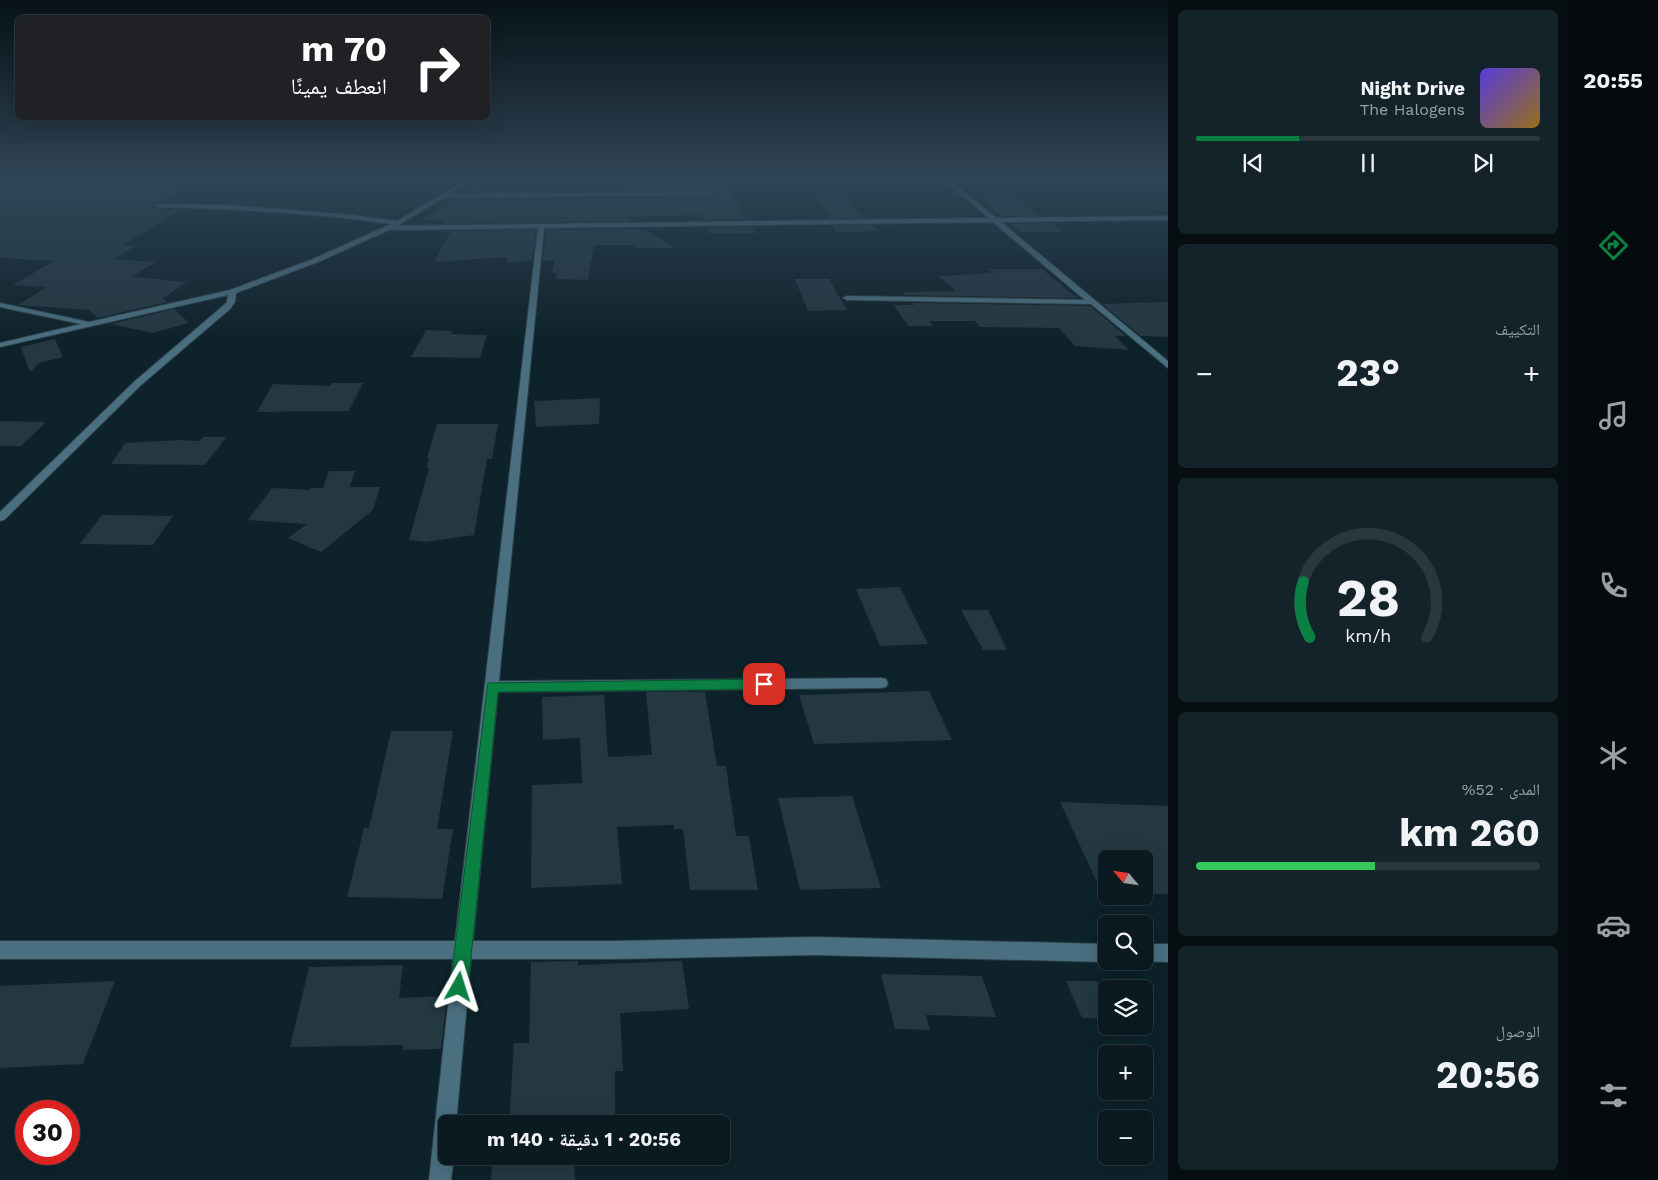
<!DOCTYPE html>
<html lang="ar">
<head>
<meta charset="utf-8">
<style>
	:root { --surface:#0a1a20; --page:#132329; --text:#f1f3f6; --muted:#99a1a5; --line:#2a383e; --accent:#0b8043 }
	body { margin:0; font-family:"Work Sans","Noto Naskh Arabic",sans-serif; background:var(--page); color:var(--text); direction:rtl; height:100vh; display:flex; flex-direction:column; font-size:19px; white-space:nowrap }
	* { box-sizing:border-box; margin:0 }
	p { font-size:16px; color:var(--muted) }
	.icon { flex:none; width:28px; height:28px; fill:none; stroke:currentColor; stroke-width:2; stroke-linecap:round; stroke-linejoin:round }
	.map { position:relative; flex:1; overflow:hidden; direction:ltr }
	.side { display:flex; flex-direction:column; gap:10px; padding:10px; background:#060e12; width:400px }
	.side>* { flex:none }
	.guide { position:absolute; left:15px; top:15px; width:475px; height:105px; border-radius:8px; box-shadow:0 5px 20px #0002,0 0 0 1px var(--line); direction:rtl; background:#202124; color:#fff; overflow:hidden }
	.needle { width:32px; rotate:299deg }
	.buttons { position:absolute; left:1098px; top:850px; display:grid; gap:10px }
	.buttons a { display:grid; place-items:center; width:55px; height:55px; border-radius:8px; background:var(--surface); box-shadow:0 5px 20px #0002,0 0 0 1px var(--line); font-size:25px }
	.speed { position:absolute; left:15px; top:1100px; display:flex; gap:10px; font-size:25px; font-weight:700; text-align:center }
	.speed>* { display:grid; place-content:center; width:65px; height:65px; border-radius:50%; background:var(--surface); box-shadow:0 5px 20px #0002,0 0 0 1px var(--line); line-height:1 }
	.speed .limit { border:8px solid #d22; background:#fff; color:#111 }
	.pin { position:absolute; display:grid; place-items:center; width:42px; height:42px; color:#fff; margin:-21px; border-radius:10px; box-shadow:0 2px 8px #0006 }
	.me { position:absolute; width:55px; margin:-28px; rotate:6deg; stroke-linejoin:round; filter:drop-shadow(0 0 4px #0008) }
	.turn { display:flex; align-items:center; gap:18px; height:105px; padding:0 20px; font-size:22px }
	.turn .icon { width:65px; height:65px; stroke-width:2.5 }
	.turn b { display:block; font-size:35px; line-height:42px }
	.big { font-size:38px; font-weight:700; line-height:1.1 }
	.side .widget { flex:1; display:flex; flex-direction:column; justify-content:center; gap:8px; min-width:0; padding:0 18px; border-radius:8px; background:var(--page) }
	.side .dial { align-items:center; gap:0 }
	.dial svg { height:130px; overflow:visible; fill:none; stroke:var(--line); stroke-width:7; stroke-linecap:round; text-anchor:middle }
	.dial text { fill:var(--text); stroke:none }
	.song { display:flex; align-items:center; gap:15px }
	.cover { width:60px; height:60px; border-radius:8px; background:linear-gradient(135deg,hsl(250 70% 55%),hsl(40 70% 35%)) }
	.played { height:5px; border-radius:2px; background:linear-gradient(90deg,var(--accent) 30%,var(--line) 30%) }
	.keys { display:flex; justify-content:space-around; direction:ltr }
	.heat { display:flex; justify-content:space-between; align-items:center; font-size:28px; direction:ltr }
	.charge { height:8px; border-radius:4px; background:linear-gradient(90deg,#34c759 52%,var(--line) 0) }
	.trip { position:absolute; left:438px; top:1115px; width:292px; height:50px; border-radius:8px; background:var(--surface); box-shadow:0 5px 20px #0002,0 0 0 1px var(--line); font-weight:700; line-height:50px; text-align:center; direction:rtl }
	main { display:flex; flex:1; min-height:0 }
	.dock { display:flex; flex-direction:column; width:90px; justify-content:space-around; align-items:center; background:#040a0d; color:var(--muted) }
	.dock .icon { width:35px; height:35px }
	.dock .on { color:var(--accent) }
	.dock b { font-size:22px; color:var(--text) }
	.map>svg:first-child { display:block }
	.building { fill:#233841 }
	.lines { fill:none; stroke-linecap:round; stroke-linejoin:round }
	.minor-casing { stroke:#2b3f47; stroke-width:2 }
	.minor { fill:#496f80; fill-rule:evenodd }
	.route { fill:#0b8043; stroke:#07532c }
</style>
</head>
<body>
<main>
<nav class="dock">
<b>20:55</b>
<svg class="icon on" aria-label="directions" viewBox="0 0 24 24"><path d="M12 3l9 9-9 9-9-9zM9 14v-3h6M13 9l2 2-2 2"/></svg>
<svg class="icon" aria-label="music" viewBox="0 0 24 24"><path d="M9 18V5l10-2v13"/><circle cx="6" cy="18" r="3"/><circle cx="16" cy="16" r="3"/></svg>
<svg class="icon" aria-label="phone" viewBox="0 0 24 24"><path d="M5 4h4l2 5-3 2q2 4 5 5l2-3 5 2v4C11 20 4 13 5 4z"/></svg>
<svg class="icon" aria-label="climate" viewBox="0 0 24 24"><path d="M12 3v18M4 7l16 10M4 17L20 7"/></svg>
<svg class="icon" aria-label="car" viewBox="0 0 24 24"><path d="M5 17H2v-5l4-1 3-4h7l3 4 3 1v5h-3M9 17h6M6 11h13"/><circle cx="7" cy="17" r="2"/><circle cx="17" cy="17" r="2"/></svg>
<svg class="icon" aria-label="filters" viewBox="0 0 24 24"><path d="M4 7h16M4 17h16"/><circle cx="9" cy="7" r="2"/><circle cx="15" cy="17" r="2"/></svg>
</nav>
<section class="side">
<div class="widget">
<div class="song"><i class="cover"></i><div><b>Night Drive</b><p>The Halogens</p></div></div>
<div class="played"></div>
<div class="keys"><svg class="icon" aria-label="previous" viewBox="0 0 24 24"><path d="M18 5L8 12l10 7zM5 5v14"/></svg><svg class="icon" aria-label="pause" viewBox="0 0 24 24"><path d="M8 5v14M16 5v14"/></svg><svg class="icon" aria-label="next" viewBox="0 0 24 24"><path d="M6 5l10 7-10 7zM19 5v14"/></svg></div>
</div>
<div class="widget"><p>التكييف</p>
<div class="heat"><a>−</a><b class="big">23°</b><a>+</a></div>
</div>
<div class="widget dial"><svg viewBox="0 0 100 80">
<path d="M14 69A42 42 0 1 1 86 69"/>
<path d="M14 69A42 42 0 0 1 10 35" stroke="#0b8043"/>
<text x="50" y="56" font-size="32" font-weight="700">28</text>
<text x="50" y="72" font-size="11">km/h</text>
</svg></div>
<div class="widget"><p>المدى · 52%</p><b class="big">260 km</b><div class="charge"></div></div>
<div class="widget"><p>الوصول</p><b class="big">20:56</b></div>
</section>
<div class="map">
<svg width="1168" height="1180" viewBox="0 0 1168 1180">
	<rect width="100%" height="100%" fill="#0d222a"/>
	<g class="building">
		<path d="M509,176H545L544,182H560L723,180L747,219L704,220L702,215L626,217L632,221L442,224L444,220H420L452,200L711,197L716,194L711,189L464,192L479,183L508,182Z"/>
		<path d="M59,181L192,183L163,202L155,203L158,209L180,210L123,245L136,246L114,259L156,262L131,277L187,282L163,298L167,302L97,318L89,310L18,305L47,287L13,285L54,261L0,258V186L51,185Z"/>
		<path d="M815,194H840L865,218H828Z"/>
		<path d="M982,198H1015L1040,216H1002Z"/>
		<path d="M1051,223L1063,232H1020L1011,224Z"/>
		<path d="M873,225L879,231L836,232L833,226Z"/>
		<path d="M752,227L755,233H710L708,228Z"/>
		<path d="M644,229L675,248H635L634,245H594L588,280L555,279L557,273L552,272L555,260L543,261L546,230Z"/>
		<path d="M536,230L532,261L507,262V257L434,262L451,231Z"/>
		<path d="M988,269H1042L1077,298L905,295L903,292L956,291L938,276L994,273Z"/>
		<path d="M795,279H829L847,310L808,311Z"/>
		<path d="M1168,302V337L1141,336L1102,304Z"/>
		<path d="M912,303L1090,306L1126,336H1115L1129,350L1075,346L1059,328L980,327L975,321H929L933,326H908L894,305H914Z"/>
		<path d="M174,309L189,323L152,333L111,324Z"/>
		<path d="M426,330L452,331L451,334L487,335L480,358L411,357Z"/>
		<path d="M55,339L63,357L39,363L30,372L21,347Z"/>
		<path d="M332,383H363L349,411L257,412L273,384L330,386Z"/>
		<path d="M600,398L599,424L536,427L534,401Z"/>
		<path d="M0,421L46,422L21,446H0Z"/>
		<path d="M437,424H498L492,459H487L474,535L425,542L409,540L429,468H427L429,458H427Z"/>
		<path d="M204,437H226L205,465L111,464L125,443L180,440L199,441Z"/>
		<path d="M329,471H355L350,487H380L373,510L321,552L288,538L307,524L248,520L272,488L310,490L311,488H323Z"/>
		<path d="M102,515L173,516L153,545L80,544Z"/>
		<path d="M900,587L913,614L928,644L880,646L856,589Z"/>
		<path d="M961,610H988L1007,650H983Z"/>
		<path d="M929,691L952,740L814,744L799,695Z"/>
		<path d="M646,692H705L717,766H726L736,836H749L758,890H690L683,829H674V825L617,827L622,884L531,888L532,785L582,783L580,738L543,740L542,697L604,695L608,757L652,755Z"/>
		<path d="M391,731H453L437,829H453L442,899L347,897L364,828H369Z"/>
		<path d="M852,796L881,888L800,890L778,798Z"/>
		<path d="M1060,802L1168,806V894H1144V859H1106V902Z"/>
		<path d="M578,961V965L682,961L689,1009L620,1013L623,1071H615V1124H509L514,1043H529L531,962Z"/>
		<path d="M403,965L399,998L447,996L441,1049L403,1050V1045L290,1047L309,967Z"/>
		<path d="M881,974L982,976L996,1017L926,1015L930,1030L895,1029Z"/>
		<path d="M115,981L83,1064L0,1068V986Z"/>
		<path d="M1066,981H1097L1106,1002V1018H1082Z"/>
		<path d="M574,1156L575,1180H491L492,1160Z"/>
	</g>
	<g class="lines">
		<g class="minor-casing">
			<g id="minor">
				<path d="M472,176H478L449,194L711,191L714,193L711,195L444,198L397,226L989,218L939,176H945L996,218L1168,216V220L1001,222L1168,361V368L1091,304L847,300L843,298L847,296L1085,300L993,222L544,228L499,681L881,678L886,679L888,683L886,687L881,688L498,692L473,941H618L815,937L1106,944V961H1109L1106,962L815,955L618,959H471L456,1124H446V1156H454L451,1180H429L453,959H0V941H455L538,228L389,230L318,262L236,293L235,302L230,309L141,385L4,520L0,521V512L135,381L224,305L227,302L228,295L0,347V343L81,324L0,307V303L89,322L230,290L313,259L391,224C314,213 236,209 158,207L156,204L227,205L353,215L397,221Z"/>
				<path d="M1144,944H1168V962L1141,961H1144Z"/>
			</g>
		</g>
		<use href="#minor" class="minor"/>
	</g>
	<linearGradient id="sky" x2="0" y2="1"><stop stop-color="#071317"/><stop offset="0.52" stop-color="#2f4455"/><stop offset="1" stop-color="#2f4455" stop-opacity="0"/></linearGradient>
	<rect width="1168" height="341" fill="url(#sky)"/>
	<path class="route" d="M764,679L769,681L771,684L769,688L764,689L498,692L468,987L465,993L459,996L453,993L450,987L488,683Z"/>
</svg>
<div class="buttons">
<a><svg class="needle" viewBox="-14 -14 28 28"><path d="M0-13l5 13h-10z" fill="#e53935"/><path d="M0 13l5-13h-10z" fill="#99a1a5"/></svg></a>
<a><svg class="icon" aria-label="search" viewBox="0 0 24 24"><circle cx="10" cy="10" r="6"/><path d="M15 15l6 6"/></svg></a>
<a><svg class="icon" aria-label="layers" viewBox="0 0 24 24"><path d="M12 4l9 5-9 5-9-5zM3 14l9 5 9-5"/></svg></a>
<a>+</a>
<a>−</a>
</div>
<div class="speed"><div class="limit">30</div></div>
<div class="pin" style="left:764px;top:684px;background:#d93025"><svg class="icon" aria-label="arrive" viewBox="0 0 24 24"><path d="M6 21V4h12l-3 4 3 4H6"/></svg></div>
<svg class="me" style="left:459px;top:987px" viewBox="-20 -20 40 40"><path d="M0-17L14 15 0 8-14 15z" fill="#0b8043" stroke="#fff" stroke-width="4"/></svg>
<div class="trip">20:56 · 1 دقيقة · 140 m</div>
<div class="guide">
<div class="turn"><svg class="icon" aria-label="right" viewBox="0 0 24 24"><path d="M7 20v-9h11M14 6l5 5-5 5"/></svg><div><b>70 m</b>انعطف يمينًا</div></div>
</div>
</div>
</main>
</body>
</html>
